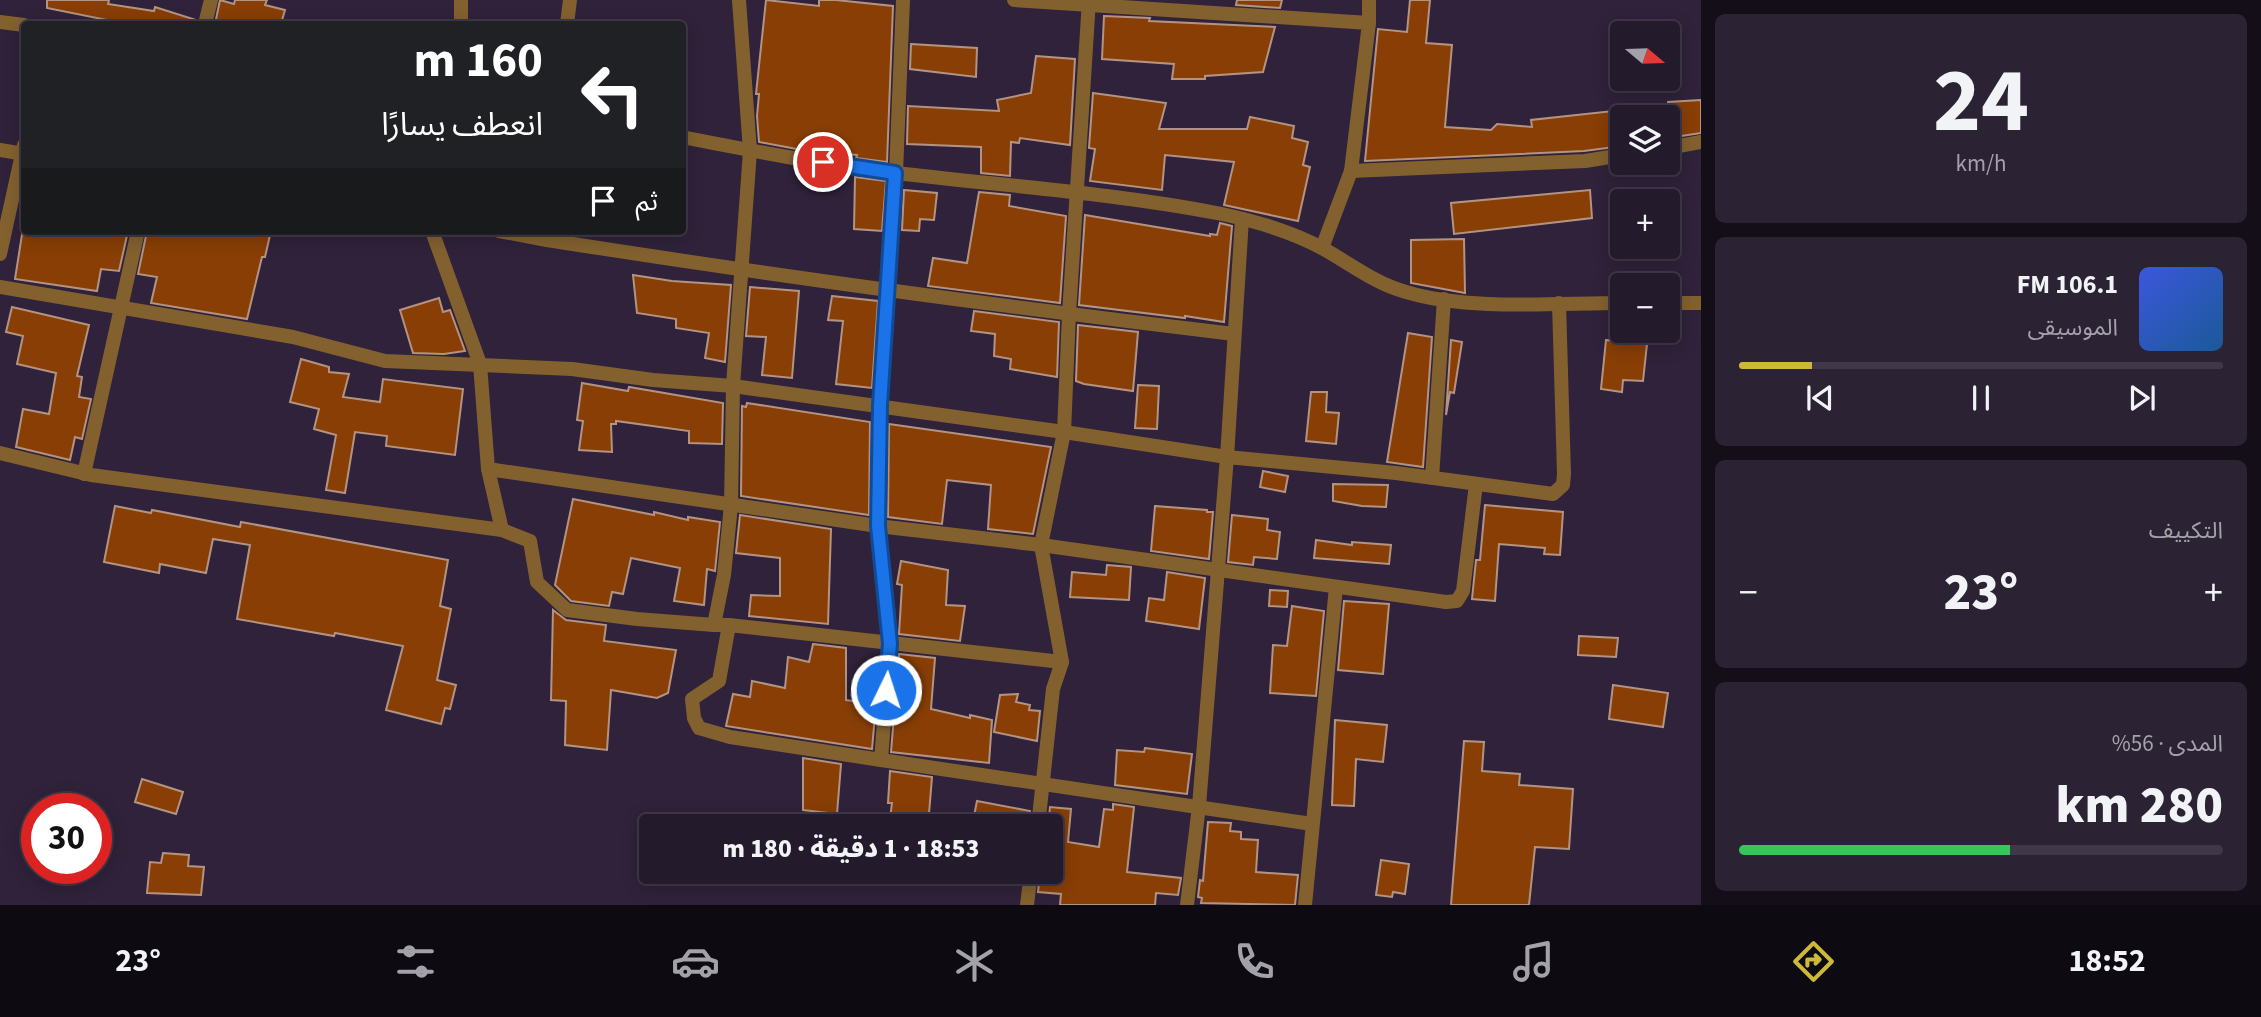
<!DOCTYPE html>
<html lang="ar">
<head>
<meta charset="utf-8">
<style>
	:root { --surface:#231a2c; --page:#2b2334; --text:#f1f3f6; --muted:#a3a1a9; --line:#403848; --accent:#cdb938 }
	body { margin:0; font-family:"Source Sans 3","Noto Sans Arabic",sans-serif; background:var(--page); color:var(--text); direction:rtl; height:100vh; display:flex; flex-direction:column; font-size:26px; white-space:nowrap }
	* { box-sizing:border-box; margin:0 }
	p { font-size:23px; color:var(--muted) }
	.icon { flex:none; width:38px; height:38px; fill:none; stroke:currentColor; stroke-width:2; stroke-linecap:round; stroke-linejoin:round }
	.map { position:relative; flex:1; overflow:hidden; direction:ltr }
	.details { display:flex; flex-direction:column; gap:14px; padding:14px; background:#130e18; width:560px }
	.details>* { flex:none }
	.banner { position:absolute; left:21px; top:21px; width:665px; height:214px; border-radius:7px; box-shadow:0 4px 18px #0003,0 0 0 2px var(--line); direction:rtl; background:#202124; color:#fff; overflow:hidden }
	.needle { width:46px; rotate:109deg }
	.controls { position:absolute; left:1610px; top:21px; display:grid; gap:14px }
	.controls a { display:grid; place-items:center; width:70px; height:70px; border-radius:7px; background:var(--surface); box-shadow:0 4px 18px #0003,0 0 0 2px var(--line); font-size:35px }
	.speed { position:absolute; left:21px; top:793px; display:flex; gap:14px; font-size:35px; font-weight:700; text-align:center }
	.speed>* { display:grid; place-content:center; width:91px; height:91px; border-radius:50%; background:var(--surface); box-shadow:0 4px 18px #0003,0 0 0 2px var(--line); line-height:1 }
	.speed .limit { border:10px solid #d22; background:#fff; color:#111 }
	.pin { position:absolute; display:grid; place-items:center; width:60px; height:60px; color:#fff; margin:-30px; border:4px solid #fff; border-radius:50%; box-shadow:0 2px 7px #0007 }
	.me { position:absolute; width:77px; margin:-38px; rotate:4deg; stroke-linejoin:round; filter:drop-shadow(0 0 5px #0008) }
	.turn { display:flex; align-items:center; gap:24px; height:147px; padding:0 28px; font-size:32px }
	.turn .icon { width:91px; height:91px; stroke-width:2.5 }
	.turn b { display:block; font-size:49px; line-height:60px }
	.then { display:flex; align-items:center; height:66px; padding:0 28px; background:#0003; gap:14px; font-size:26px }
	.big { font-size:52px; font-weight:800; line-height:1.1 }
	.details .widget { flex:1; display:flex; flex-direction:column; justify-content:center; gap:10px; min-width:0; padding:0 24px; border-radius:10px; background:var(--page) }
	.details .dial { align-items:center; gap:0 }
	.dial b { font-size:91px; line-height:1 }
	.song { display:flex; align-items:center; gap:21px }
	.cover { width:84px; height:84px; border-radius:10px; background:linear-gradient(135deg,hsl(230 70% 55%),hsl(210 70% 35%)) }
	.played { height:7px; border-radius:4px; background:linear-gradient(90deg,var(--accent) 15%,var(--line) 15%) }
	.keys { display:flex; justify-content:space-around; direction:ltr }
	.heat { display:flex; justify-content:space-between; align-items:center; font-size:38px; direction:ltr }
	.charge { height:10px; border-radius:5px; background:linear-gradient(90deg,#34c759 56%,var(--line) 0) }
	.trip { position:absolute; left:639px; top:814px; width:424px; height:70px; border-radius:7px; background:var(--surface); box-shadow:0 4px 18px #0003,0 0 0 2px var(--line); font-weight:800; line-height:70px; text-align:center; direction:rtl }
	.menu { display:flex; height:112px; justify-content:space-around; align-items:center; background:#0e0a12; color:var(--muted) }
	.menu .icon { width:49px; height:49px }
	.menu .current { color:var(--accent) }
	.menu b { font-size:32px; color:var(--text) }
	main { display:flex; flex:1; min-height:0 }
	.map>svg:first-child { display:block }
	.building { fill:#883e05; stroke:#b39483; stroke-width:2 }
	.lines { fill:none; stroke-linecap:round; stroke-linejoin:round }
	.street { stroke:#83612f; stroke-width:14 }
	.route-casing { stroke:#114b97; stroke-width:18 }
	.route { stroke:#1a73e8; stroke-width:12 }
</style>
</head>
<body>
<main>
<section class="details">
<div class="widget dial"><b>24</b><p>km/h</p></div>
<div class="widget">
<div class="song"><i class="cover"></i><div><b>106.1 FM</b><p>الموسيقى</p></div></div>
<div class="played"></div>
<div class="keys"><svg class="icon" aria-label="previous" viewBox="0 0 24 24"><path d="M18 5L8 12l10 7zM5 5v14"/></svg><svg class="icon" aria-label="pause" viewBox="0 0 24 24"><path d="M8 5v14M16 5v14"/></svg><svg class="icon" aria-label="next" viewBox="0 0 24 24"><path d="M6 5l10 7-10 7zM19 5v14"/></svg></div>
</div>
<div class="widget"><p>التكييف</p>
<div class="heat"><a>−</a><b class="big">23°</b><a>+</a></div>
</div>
<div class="widget"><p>المدى · 56%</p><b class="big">280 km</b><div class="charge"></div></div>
</section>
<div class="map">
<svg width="1701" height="905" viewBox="0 0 1701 905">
	<rect width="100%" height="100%" fill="#2f223a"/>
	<g class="building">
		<path d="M47,0H109L108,4L154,11L155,7L196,20V24H117V22L47,8Z"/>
		<path d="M220,0L234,4L235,0H267L265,5L285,10L281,24H215Z"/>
		<path d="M766,0L819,6V0H836L893,6L887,162L856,158L857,155L802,150L759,142L757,116L759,94H756Z"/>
		<path d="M1237,0H1282L1280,8L1236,5Z"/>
		<path d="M1410,0H1430L1426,43L1452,45L1445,127L1491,130L1497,124L1532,127L1531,120L1622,110V146L1584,151L1365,161L1378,29L1407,32Z"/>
		<path d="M1104,16L1150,18L1149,21L1275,27L1263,72L1205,76V79H1172L1174,64L1102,59Z"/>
		<path d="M911,44L977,48L976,77L910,69Z"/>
		<path d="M1036,56L1075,59L1070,145L1020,138L1019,143L1011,142L1010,176L981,173V147L907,144L908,106L999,111L997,100L1031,93Z"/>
		<path d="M1093,93L1166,103L1159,129H1247L1250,117L1294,126L1292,138L1308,142L1303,165L1310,167L1298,221L1224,205L1234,162L1165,155L1162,190L1090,181L1095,149L1089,148Z"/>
		<path d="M1701,100V133L1668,138V102Z"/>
		<path d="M855,177L886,181L882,231L854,229Z"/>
		<path d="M904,190L937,193L934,220L920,219L919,231L902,230Z"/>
		<path d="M1590,190L1592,218L1454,234L1451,203Z"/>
		<path d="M979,192L1010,195L1009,206L1066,216L1060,303L928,286L933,258L967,263Z"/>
		<path d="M1085,215L1210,236V234L1217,235L1220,223L1232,226L1224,322L1185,316V318L1079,305Z"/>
		<path d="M23,228L24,231H128L119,271L101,269L97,291L15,279Z"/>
		<path d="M147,231H271L265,257H262L247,319L151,303L157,277L138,274Z"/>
		<path d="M1464,239L1465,293L1411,283V240Z"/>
		<path d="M633,275L672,281L731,285L725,362L705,358L709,333L676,328V319L637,313Z"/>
		<path d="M750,287L799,291L792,378L762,375L766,337L746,336Z"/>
		<path d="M832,296L878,301L872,388L836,384L843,321L828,320Z"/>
		<path d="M439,298L443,312L450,310L465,351L444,354L413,353L400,310Z"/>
		<path d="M12,307L89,325L77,376L82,377L79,397L91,399L82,439L75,437L70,460L16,447L23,409L49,414L56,373L17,364L23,336L6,332Z"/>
		<path d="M974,311L1059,322L1057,377L1010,369L1011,359L994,356L995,334L971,331Z"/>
		<path d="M1078,325L1138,332L1133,391L1084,384L1076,381Z"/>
		<path d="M1408,333L1432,337L1423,467L1387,462Z"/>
		<path d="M1451,340L1462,342L1454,393L1450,392L1446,415Z"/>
		<path d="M1606,340L1647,344L1643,381L1623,380L1622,392L1601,389Z"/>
		<path d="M301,359L329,367V372L349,374L343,397L380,402L383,379L463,389L455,455L386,446L387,436L355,432L345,493L326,490L336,435L314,429L319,409L290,402Z"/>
		<path d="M582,383L628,391L629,387L723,403L722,444L689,443V431L616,421V424H611L612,452L579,450L583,421L577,420Z"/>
		<path d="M1138,385L1159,386L1157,429L1135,428Z"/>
		<path d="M1311,392H1327L1326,412L1339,413L1336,444L1306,441Z"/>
		<path d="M747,403L870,422L869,515L741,496L742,406L746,407Z"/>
		<path d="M889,424L1051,447L1033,534L988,529L991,485L947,480L942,524L888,517Z"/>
		<path d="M1263,471L1288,476L1285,492L1260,487Z"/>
		<path d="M1333,484L1388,485L1386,507L1362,506L1333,501Z"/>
		<path d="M573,499L654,515V512L688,520V517L720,522L715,571L707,569L704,605L674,601L680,568L631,558L623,594L612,592L609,606L571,601L555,585Z"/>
		<path d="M1485,505L1563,512L1560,555L1544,554L1545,548L1499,544L1495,601L1472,599L1476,560H1480Z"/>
		<path d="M115,506L151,513L152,510L240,527L241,522L448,560L440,606L451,609L437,680L456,685L450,709L445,708L441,724L386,710L403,646L335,633L334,636L237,619L250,545L213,539L206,573L160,564L159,573L104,562Z"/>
		<path d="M1155,506L1207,510V512H1213L1209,559L1151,551Z"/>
		<path d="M740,515L831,529L828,624L749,616L751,595L780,596V558L736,553Z"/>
		<path d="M1232,515L1268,519L1267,530L1280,532L1277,559L1254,557L1253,565L1228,562Z"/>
		<path d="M1316,540L1352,545V542L1391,545L1389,564L1314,558Z"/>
		<path d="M901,561L948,570L946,605L965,606L960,641L899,634L902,585L897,584Z"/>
		<path d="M1107,565L1131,567L1129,600L1070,597L1072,572L1106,575Z"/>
		<path d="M1167,572L1205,578L1199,629L1146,621L1149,598L1164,600Z"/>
		<path d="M1270,590L1288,591L1287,607L1269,606Z"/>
		<path d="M1344,601L1389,604L1383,674L1338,670Z"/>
		<path d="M1292,606L1324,611L1316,696L1270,693L1273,645L1287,646Z"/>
		<path d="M553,610L566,620L606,625L604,641L676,650L668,693L657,698L611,690L607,750L565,745L566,701L551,700Z"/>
		<path d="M1579,636L1618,638L1616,657L1578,655Z"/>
		<path d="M813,644L846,648V700L876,704L872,749L726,726L733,694L750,697L752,681L785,688L788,657L809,662Z"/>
		<path d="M899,654L935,658L931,709L970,718V715L992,720L989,763L891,752Z"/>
		<path d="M1613,685L1668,693L1663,727L1609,719Z"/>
		<path d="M1018,694L1016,702L1030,705L1029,710L1040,711L1037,741L994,732L1000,695Z"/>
		<path d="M1335,720L1387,725L1383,762L1356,759L1354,806L1332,805Z"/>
		<path d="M1464,741L1484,742L1482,771L1520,774L1519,785L1573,789L1569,849L1535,847L1529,905H1451Z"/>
		<path d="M1145,748L1192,754L1187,794L1115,785L1117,750L1144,752Z"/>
		<path d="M803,758L841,764L837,814L803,810Z"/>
		<path d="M890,771L932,777L928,826H889L892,803H888Z"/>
		<path d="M142,779L183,792L176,814L135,802Z"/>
		<path d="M977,801L1030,811L1029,826H972Z"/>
		<path d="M1113,804L1134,807L1127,872L1181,878L1178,895L1156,893L1155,905H1060L1061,894L1038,892L1040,872H1050V826H1048L1050,807L1071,809L1068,842L1099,847L1104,809L1113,810Z"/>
		<path d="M1208,822L1231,823L1230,831L1241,832V839L1258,840L1256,872L1298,875L1295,905L1201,903L1202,898L1198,897L1200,880L1203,881Z"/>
		<path d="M163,853L189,855L188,866L204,867L201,895L147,893L150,862L161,863Z"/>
		<path d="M1381,860L1409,864L1405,894L1393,892L1392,897L1376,895Z"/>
	</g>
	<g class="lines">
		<g class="street">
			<path d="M461,0V24"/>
			<path d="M739,0L750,151L733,386L731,505L724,575L714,625H729L719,681L692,699L694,718L699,728L730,737L881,760L890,644L878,526L880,405L896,173L903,0"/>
			<path d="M1014,0L1369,23L1351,171L1322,248"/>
			<path d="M0,22L24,25"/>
			<path d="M1369,23V0"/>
			<path d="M205,24L211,0"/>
			<path d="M567,24L570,0"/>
			<path d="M682,137C753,151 825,165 896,173C1005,186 1115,193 1222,214C1255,221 1292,232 1322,248C1351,264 1374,283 1406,292C1470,311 1555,303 1622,303"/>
			<path d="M1668,148L1701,142"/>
			<path d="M0,150L24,154"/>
			<path d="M1351,171L1585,161L1622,155"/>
			<path d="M499,231L547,240"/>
			<path d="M548,231L547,240C776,276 1005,307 1234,334"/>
			<path d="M0,254L24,145"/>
			<path d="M0,287L293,337L385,361L572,369L653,380L733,386L1064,432L1227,457L1396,473L1553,494L1563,485L1564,474L1559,303"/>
			<path d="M1668,303H1701"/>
			<path d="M0,453L91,475L502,530L488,469L480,364L432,231"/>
			<path d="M488,469L878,526L1041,545L1446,602L1457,601L1463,591L1476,484"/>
			<path d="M84,474L138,231"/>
			<path d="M1432,478L1444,299"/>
			<path d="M502,530L530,541L537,582L567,610L637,619L714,625"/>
			<path d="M729,625L1062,662"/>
			<path d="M881,760L1312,824"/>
			<path d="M1038,826L1053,689L1062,662L1041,545L1064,432L1069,314L1089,0"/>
			<path d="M1027,905L1031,872"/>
			<path d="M1187,905L1199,806L1227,457L1242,219"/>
			<path d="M1305,905L1336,587"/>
		</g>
	</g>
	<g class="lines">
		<g class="route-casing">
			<path id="route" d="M823,162L895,173L880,405L878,526L890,644L886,690"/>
		</g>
		<use href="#route" class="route"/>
	</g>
</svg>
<div class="controls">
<a><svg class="needle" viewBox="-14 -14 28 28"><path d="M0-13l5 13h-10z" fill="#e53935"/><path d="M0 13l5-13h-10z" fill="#a3a1a9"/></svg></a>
<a><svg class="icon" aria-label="layers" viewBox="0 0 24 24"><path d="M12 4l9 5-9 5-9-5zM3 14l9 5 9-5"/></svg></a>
<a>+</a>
<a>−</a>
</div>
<div class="speed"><div class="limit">30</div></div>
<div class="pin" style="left:823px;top:162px;background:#d93025"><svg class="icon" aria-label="arrive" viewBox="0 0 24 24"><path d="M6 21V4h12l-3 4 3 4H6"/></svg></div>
<svg class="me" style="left:886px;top:690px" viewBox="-20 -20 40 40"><circle r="17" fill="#1a73e8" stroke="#fff" stroke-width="3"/><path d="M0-11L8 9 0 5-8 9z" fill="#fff"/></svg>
<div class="trip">18:53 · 1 دقيقة · 180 m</div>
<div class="banner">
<div class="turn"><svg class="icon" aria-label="left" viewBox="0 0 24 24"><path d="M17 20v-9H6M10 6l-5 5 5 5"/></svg><div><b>160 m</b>انعطف يسارًا</div></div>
<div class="then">ثم<svg class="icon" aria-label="arrive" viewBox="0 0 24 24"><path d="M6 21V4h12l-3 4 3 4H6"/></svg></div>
</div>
</div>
</main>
<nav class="menu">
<b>18:52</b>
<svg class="icon current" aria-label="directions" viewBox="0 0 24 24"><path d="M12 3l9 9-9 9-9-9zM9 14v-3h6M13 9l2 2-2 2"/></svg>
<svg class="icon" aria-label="music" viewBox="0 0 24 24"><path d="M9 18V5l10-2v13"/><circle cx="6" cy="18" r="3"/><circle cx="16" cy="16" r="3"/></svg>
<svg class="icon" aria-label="phone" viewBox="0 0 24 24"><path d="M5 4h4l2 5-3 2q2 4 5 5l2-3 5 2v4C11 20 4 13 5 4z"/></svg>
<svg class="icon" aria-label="climate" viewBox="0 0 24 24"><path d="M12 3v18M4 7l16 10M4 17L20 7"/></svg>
<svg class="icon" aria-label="car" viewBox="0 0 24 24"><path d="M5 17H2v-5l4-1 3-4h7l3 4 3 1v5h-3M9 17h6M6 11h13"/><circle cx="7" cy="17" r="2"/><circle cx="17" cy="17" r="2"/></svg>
<svg class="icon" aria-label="filters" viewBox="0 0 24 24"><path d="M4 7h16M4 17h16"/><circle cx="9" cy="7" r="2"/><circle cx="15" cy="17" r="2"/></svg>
<b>23°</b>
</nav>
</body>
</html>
